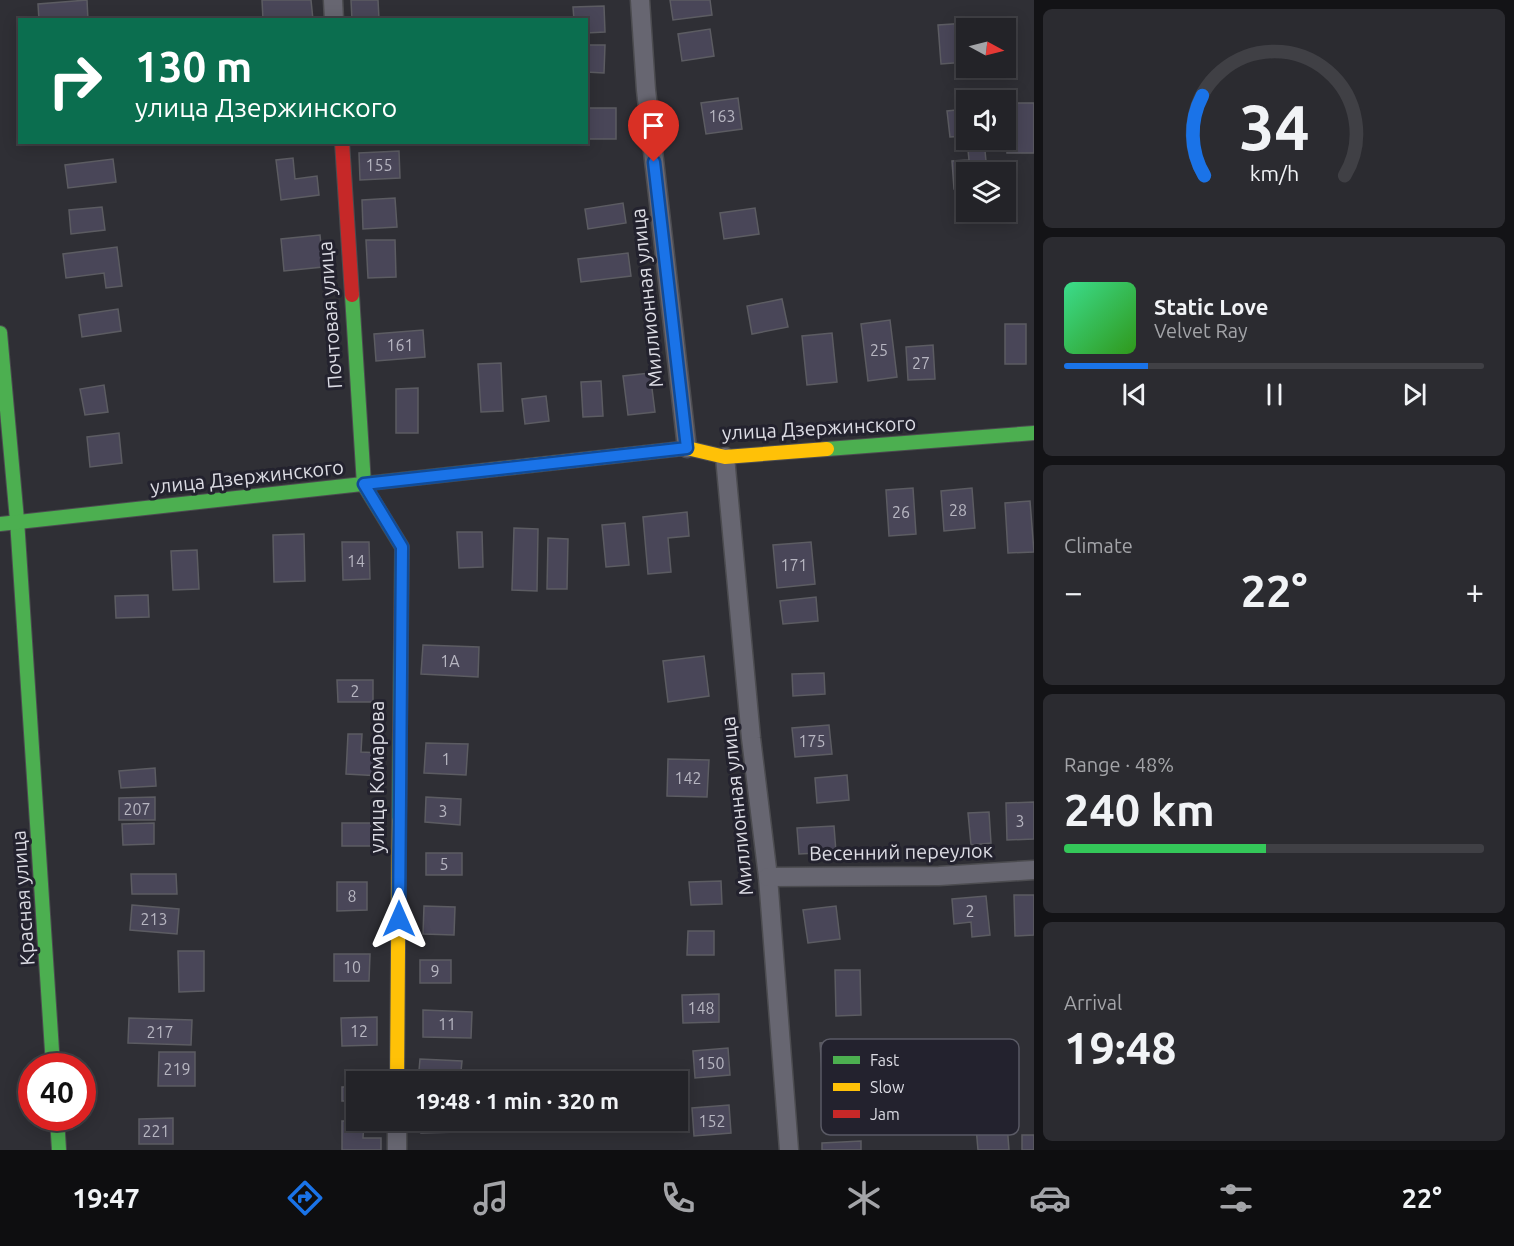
<!DOCTYPE html>
<html lang="en">
<head>
<meta charset="utf-8">
<style>
	:root { --surface:#232328; --page:#2b2b30; --text:#f1f3f6; --muted:#a3a4a8; --line:#404045; --accent:#1a73e8 }
	body { margin:0; font-family:Ubuntu,sans-serif; background:var(--page); color:var(--text); height:100vh; display:flex; flex-direction:column; font-size:22px; white-space:nowrap }
	* { box-sizing:border-box; margin:0 }
	p { font-size:20px; color:var(--muted) }
	.icon { flex:none; width:33px; height:33px; fill:none; stroke:currentColor; stroke-width:2; stroke-linecap:round; stroke-linejoin:round }
	.map { position:relative; flex:1; overflow:hidden }
	.drawer { display:flex; flex-direction:column; gap:9px; padding:9px; background:#131316; width:480px }
	.drawer>* { flex:none }
	.top-card { position:absolute; left:18px; top:18px; width:570px; height:126px; border-radius:0px; box-shadow:0 3px 15px #0003,0 0 0 2px var(--line); background:#0b6e4f; color:#fff; overflow:hidden }
	.needle { width:39px; rotate:97deg }
	.tools { position:absolute; left:956px; top:18px; display:grid; gap:12px }
	.tools a { display:grid; place-items:center; width:60px; height:60px; border-radius:0px; background:var(--surface); box-shadow:0 3px 15px #0003,0 0 0 2px var(--line); font-size:30px }
	.speed { position:absolute; left:18px; top:1053px; display:flex; gap:12px; font-size:30px; font-weight:700; text-align:center }
	.speed>* { display:grid; place-content:center; width:78px; height:78px; border-radius:50%; background:var(--surface); box-shadow:0 3px 15px #0003,0 0 0 2px var(--line); line-height:1 }
	.speed .limit { border:9px solid #d22; background:#fff; color:#111 }
	.pin { position:absolute; display:grid; place-items:center; width:51px; height:51px; color:#fff; margin:-62px -26px; border-radius:50% 50% 50% 0; rotate:-45deg; box-shadow:0 0 6px #0007 }
	.pin .icon { rotate:45deg }
	.me { position:absolute; width:66px; margin:-33px; rotate:0deg; stroke-linejoin:round; filter:drop-shadow(0 0 4px #0008) }
	.turn { display:flex; align-items:center; gap:21px; height:126px; padding:0 18px; font-size:27px }
	.turn .icon { width:78px; height:78px; stroke-width:2.5 }
	.turn b { display:block; font-size:42px; line-height:51px }
	.big { font-size:45px; font-weight:700; line-height:1.1 }
	.drawer .widget { flex:1; display:flex; flex-direction:column; justify-content:center; gap:9px; min-width:0; padding:0 21px; border-radius:9px; background:var(--page) }
	.drawer .dial { align-items:center; gap:0 }
	.dial svg { height:156px; overflow:visible; fill:none; stroke:var(--line); stroke-width:7; stroke-linecap:round; text-anchor:middle }
	.dial text { fill:var(--text); stroke:none }
	.song { display:flex; align-items:center; gap:18px }
	.cover { width:72px; height:72px; border-radius:9px; background:linear-gradient(135deg,hsl(150 70% 55%),hsl(110 70% 35%)) }
	.played { height:6px; border-radius:3px; background:linear-gradient(90deg,var(--accent) 20%,var(--line) 20%) }
	.keys { display:flex; justify-content:space-around; direction:ltr }
	.heat { display:flex; justify-content:space-between; align-items:center; font-size:33px; direction:ltr }
	.charge { height:9px; border-radius:4px; background:linear-gradient(90deg,#34c759 48%,var(--line) 0) }
	.trip { position:absolute; left:346px; top:1071px; width:342px; height:60px; border-radius:0px; background:var(--surface); box-shadow:0 3px 15px #0003,0 0 0 2px var(--line); font-weight:700; line-height:60px; text-align:center }
	.menu { display:flex; height:96px; justify-content:space-around; align-items:center; background:#0e0e10; color:var(--muted) }
	.menu .icon { width:42px; height:42px }
	.menu .selected { color:var(--accent) }
	.menu b { font-size:27px; color:var(--text) }
	main { display:flex; flex:1; min-height:0 }
	.map>svg:first-child { display:block }
	.building { fill:#494658; stroke:#5c5c62; stroke-width:1.5 }
	.lines { fill:none; stroke-linecap:round; stroke-linejoin:round }
	.street-casing { stroke:#4c4c50; stroke-width:21 }
	.fast-casing { stroke:#4c4c50; stroke-width:16 }
	.slow-casing { stroke:#4c4c50; stroke-width:16 }
	.jam-casing { stroke:#4c4c50; stroke-width:16 }
	.street { stroke:#676671; stroke-width:18 }
	.fast { stroke:#4caf50; stroke-width:14 }
	.slow { stroke:#ffc107; stroke-width:14 }
	.jam { stroke:#c62828; stroke-width:14 }
	.route-casing { stroke:#114b97; stroke-width:15 }
	.route { stroke:#1a73e8; stroke-width:10 }
	.labels { text-anchor:middle; stroke-width:6; stroke-linejoin:round; paint-order:stroke }
	.number-label { font-size:16px; fill:#b7b6c1 }
	.street-label { font-size:20px; fill:#dcdce4; stroke:#23222e }
	.key { fill:#23222e; stroke:#5a5a65; stroke-width:1.5 }
	.key-label { font-size:16px; fill:#dcdce4 }
</style>
</head>
<body>
<main>
<div class="map">
<svg width="1034" height="1150" viewBox="0 0 1034 1150">
	<rect width="100%" height="100%" fill="#2f2f35"/>
	<g class="building">
		<path d="M87,0L88,20H39L38,4Z"/>
		<path d="M262,0H311L313,20H263Z"/>
		<path d="M351,0H378L379,19L352,20Z"/>
		<path d="M670,0H710L712,15L673,20Z"/>
		<path d="M604,6L605,32L586,33V20H574L573,7Z"/>
		<path d="M983,22L984,28H966V62L941,64L938,25Z"/>
		<path d="M710,29L714,56L682,61L678,34Z"/>
		<path d="M586,45H605L604,73L586,72Z"/>
		<path d="M738,98L742,129L706,134L701,103Z"/>
		<rect x="1007" y="103" width="27" height="50"/>
		<rect x="586" y="108" width="30" height="31"/>
		<path d="M966,109V136L950,137L947,111Z"/>
		<path d="M967,140H984L987,172H966V188L954,189L952,161L969,160Z"/>
		<path d="M399,151L400,178L360,180L359,153Z"/>
		<path d="M293,158L295,179L317,176L319,195L281,200L276,160Z"/>
		<path d="M113,159L116,182L68,188L65,165Z"/>
		<path d="M395,198L397,227L363,229L362,200Z"/>
		<path d="M623,203L626,223L588,229L585,209Z"/>
		<path d="M102,207L105,230L71,234L69,210Z"/>
		<path d="M755,208L759,234L724,239L720,213Z"/>
		<path d="M320,235L323,267L284,271L281,239Z"/>
		<path d="M366,240H395L396,277L368,278Z"/>
		<path d="M117,247L122,286L106,288L104,273L66,278L63,254Z"/>
		<path d="M628,253L631,276L581,282L578,259Z"/>
		<path d="M782,299L788,327L752,334L747,306Z"/>
		<path d="M118,309L121,331L82,337L79,315Z"/>
		<path d="M890,320L897,377L868,381L861,324Z"/>
		<rect x="1005" y="324" width="21" height="40"/>
		<path d="M423,330L425,357L376,361L374,334Z"/>
		<path d="M832,333L837,382L807,385L802,336Z"/>
		<path d="M933,345L935,379L908,380L906,347Z"/>
		<path d="M501,363L503,411L481,412L478,364Z"/>
		<path d="M650,373L655,412L628,415L623,376Z"/>
		<path d="M601,381L603,416L583,417L581,382Z"/>
		<path d="M104,385L108,412L85,415L80,389Z"/>
		<path d="M418,388V433H396V389Z"/>
		<path d="M546,396L549,421L525,424L522,399Z"/>
		<path d="M119,433L122,463L90,467L87,437Z"/>
		<path d="M913,488L916,534L889,536L886,490Z"/>
		<path d="M972,488L975,528L944,531L941,491Z"/>
		<path d="M1030,501L1034,552L1008,553L1005,503Z"/>
		<path d="M687,512L689,536L668,538L671,572L648,574L643,517Z"/>
		<path d="M625,523L629,565L606,567L602,525Z"/>
		<path d="M514,528L538,529L537,591L512,590Z"/>
		<path d="M457,532H482L483,567L459,568Z"/>
		<path d="M304,534L305,581L274,582L273,535Z"/>
		<path d="M548,538L568,539L567,589H547Z"/>
		<path d="M342,542H369L370,579L343,580Z"/>
		<path d="M811,542L815,584L777,588L773,545Z"/>
		<path d="M197,550L199,589L173,590L171,551Z"/>
		<path d="M148,595L149,617L116,618L115,596Z"/>
		<path d="M816,597L818,621L783,624L780,601Z"/>
		<path d="M423,645L479,647L478,677L421,674Z"/>
		<path d="M704,656L709,696L668,702L663,661Z"/>
		<path d="M824,673L825,694L793,696L792,674Z"/>
		<path d="M337,680H373V702H338Z"/>
		<path d="M829,725L832,754L795,757L792,728Z"/>
		<path d="M348,734H362L361,752L382,753L381,776L346,774Z"/>
		<path d="M426,743L468,744L466,775L424,773Z"/>
		<path d="M668,759L709,760L707,797L667,796Z"/>
		<path d="M155,768L156,786L121,788L119,771Z"/>
		<path d="M847,775L849,800L817,803L815,778Z"/>
		<path d="M155,797V820H119V798Z"/>
		<path d="M426,797L461,799L460,825L425,822Z"/>
		<path d="M1034,802V839L1007,840L1006,803Z"/>
		<path d="M989,812L991,843L971,845L968,813Z"/>
		<path d="M154,823V844L123,845L122,824Z"/>
		<rect x="342" y="823" width="30" height="23"/>
		<path d="M834,826L836,852L799,854L797,828Z"/>
		<rect x="426" y="853" width="36" height="22"/>
		<path d="M131,874H176L177,894H132Z"/>
		<path d="M721,881L722,904L691,905L689,882Z"/>
		<path d="M337,882H367V910L337,911Z"/>
		<path d="M1014,895H1034V935L1015,936Z"/>
		<path d="M986,896L990,935L972,937L971,922L954,924L952,899Z"/>
		<path d="M132,905L179,909L177,934L130,930Z"/>
		<path d="M424,906L455,907L454,935L423,934Z"/>
		<path d="M836,906L840,939L808,943L803,910Z"/>
		<path d="M688,931H714V955H687Z"/>
		<path d="M178,951H204V991L179,992Z"/>
		<path d="M334,954H370L369,981H334Z"/>
		<rect x="420" y="960" width="31" height="23"/>
		<path d="M835,970H860L861,1015L836,1016Z"/>
		<path d="M719,994V1022L683,1023L682,995Z"/>
		<path d="M423,1010L472,1012L471,1038L423,1037Z"/>
		<path d="M377,1017V1045L342,1046L341,1018Z"/>
		<path d="M129,1018L192,1020L191,1045L128,1043Z"/>
		<path d="M852,1040L855,1069L822,1072L820,1043Z"/>
		<path d="M728,1048L730,1075L695,1078L693,1051Z"/>
		<path d="M159,1052H195V1086H158Z"/>
		<path d="M420,1059L462,1061L460,1082H418Z"/>
		<rect x="342" y="1087" width="15" height="14"/>
		<path d="M729,1105L731,1133L694,1136L692,1108Z"/>
		<path d="M173,1118V1144H139V1119Z"/>
		<path d="M420,1120H458L459,1132L421,1133Z"/>
		<path d="M342,1121H364L363,1138H381V1150H342Z"/>
		<path d="M1007,1124L1009,1150H978L976,1127Z"/>
		<rect x="1022" y="1135" width="12" height="15"/>
		<path d="M861,1141V1150H822V1143Z"/>
	</g>
	<g class="lines">
		<g class="street-casing">
			<g id="street">
				<path d="M333,0L334,20"/>
				<path d="M640,0L646,90L687,448"/>
				<path d="M725,457L751,738L768,877L789,1150"/>
				<path d="M768,877L939,876L1034,870"/>
				<path d="M397,1150V1120"/>
			</g>
		</g>
		<g class="fast-casing">
			<g id="fast">
				<path d="M352,295L364,485L402,547L399,821"/>
				<path d="M0,333L17,520L53,1066"/>
				<path d="M827,449L1034,433"/>
				<path d="M0,524L480,471"/>
				<path d="M57,1118L59,1150"/>
			</g>
		</g>
		<g class="slow-casing">
			<g id="slow">
				<path d="M480,471L687,448L725,457L827,449"/>
				<path d="M397,1082L399,821"/>
			</g>
		</g>
		<g class="jam-casing">
			<path id="jam" d="M342,142L352,295"/>
		</g>
		<use href="#street" class="street"/>
		<use href="#fast" class="fast"/>
		<use href="#slow" class="slow"/>
		<use href="#jam" class="jam"/>
	</g>
	<g class="lines">
		<g class="route-casing">
			<path id="route" d="M399,919L402,547L364,484L687,448L654,162"/>
		</g>
		<use href="#route" class="route"/>
	</g>
	<g class="labels">
		<g class="number-label">
			<text x="722" y="122">163</text>
			<text x="379" y="171">155</text>
			<text x="400" y="351">161</text>
			<text x="879" y="356">25</text>
			<text x="921" y="369">27</text>
			<text x="958" y="516">28</text>
			<text x="901" y="518">26</text>
			<text x="356" y="567">14</text>
			<text x="794" y="571">171</text>
			<text x="450" y="667">1А</text>
			<text x="355" y="697">2</text>
			<text x="812" y="747">175</text>
			<text x="446" y="765">1</text>
			<text x="688" y="784">142</text>
			<text x="137" y="815">207</text>
			<text x="443" y="817">3</text>
			<text x="1020" y="827">3</text>
			<text x="444" y="870">5</text>
			<text x="352" y="902">8</text>
			<text x="970" y="917">2</text>
			<text x="154" y="925">213</text>
			<text x="352" y="973">10</text>
			<text x="435" y="977">9</text>
			<text x="701" y="1014">148</text>
			<text x="447" y="1030">11</text>
			<text x="359" y="1037">12</text>
			<text x="160" y="1038">217</text>
			<text x="711" y="1069">150</text>
			<text x="177" y="1075">219</text>
			<text x="712" y="1127">152</text>
			<text x="156" y="1137">221</text>
		</g>
		<g class="street-label">
			<text transform="translate(647 298) rotate(-96)" y="7">Миллионная улица</text>
			<text transform="translate(330 315) rotate(-94)" y="7">Почтовая улица</text>
			<text transform="translate(819 428) rotate(-3)" y="7">улица Дзержинского</text>
			<text transform="translate(247 477) rotate(-6)" y="7">улица Дзержинского</text>
			<text transform="translate(377 777) rotate(-90)" y="7">улица Комарова</text>
			<text transform="translate(737 806) rotate(-96)" y="7">Миллионная улица</text>
			<text transform="translate(901 852) rotate(-1)" y="7">Весенний переулок</text>
			<text transform="translate(23 898) rotate(-94)" y="7">Красная улица</text>
		</g>
	</g>
	<rect x="821" y="1039" width="198" height="96" rx="9" class="key"/>
	<rect x="833" y="1056" width="27" height="8" fill="#4caf50"/>
	<rect x="833" y="1083" width="27" height="8" fill="#ffc107"/>
	<rect x="833" y="1110" width="27" height="8" fill="#c62828"/>
	<g class="key-label">
		<text x="870" y="1066">Fast</text>
		<text x="870" y="1093">Slow</text>
		<text x="870" y="1120">Jam</text>
	</g>
</svg>
<div class="tools">
<a><svg class="needle" viewBox="-14 -14 28 28"><path d="M0-13l5 13h-10z" fill="#e53935"/><path d="M0 13l5-13h-10z" fill="#a3a4a8"/></svg></a>
<a><svg class="icon" aria-label="sound" viewBox="0 0 24 24"><path d="M4 9h4l5-4v14l-5-4H4zM17 9q2 3 0 6"/></svg></a>
<a><svg class="icon" aria-label="layers" viewBox="0 0 24 24"><path d="M12 4l9 5-9 5-9-5zM3 14l9 5 9-5"/></svg></a>
</div>
<div class="speed"><div class="limit">40</div></div>
<div class="pin" style="left:654px;top:162px;background:#d93025"><svg class="icon" aria-label="arrive" viewBox="0 0 24 24"><path d="M6 21V4h12l-3 4 3 4H6"/></svg></div>
<svg class="me" style="left:399px;top:919px" viewBox="-20 -20 40 40"><path d="M0-17L14 15 0 8-14 15z" fill="#1a73e8" stroke="#fff" stroke-width="4"/></svg>
<div class="trip">19:48 · 1 min · 320 m</div>
<div class="top-card">
<div class="turn"><svg class="icon" aria-label="right" viewBox="0 0 24 24"><path d="M7 20v-9h11M14 6l5 5-5 5"/></svg><div><b>130 m</b>улица Дзержинского</div></div>
</div>
</div>
<section class="drawer">
<div class="widget dial"><svg viewBox="0 0 100 80">
<path d="M14 69A42 42 0 1 1 86 69"/>
<path d="M14 69A42 42 0 0 1 13 28" stroke="#1a73e8"/>
<text x="50" y="56" font-size="32" font-weight="700">34</text>
<text x="50" y="72" font-size="11">km/h</text>
</svg></div>
<div class="widget">
<div class="song"><i class="cover"></i><div><b>Static Love</b><p>Velvet Ray</p></div></div>
<div class="played"></div>
<div class="keys"><svg class="icon" aria-label="previous" viewBox="0 0 24 24"><path d="M18 5L8 12l10 7zM5 5v14"/></svg><svg class="icon" aria-label="pause" viewBox="0 0 24 24"><path d="M8 5v14M16 5v14"/></svg><svg class="icon" aria-label="next" viewBox="0 0 24 24"><path d="M6 5l10 7-10 7zM19 5v14"/></svg></div>
</div>
<div class="widget"><p>Climate</p>
<div class="heat"><a>−</a><b class="big">22°</b><a>+</a></div>
</div>
<div class="widget"><p>Range · 48%</p><b class="big">240 km</b><div class="charge"></div></div>
<div class="widget"><p>Arrival</p><b class="big">19:48</b></div>
</section>
</main>
<nav class="menu">
<b>19:47</b>
<svg class="icon selected" aria-label="directions" viewBox="0 0 24 24"><path d="M12 3l9 9-9 9-9-9zM9 14v-3h6M13 9l2 2-2 2"/></svg>
<svg class="icon" aria-label="music" viewBox="0 0 24 24"><path d="M9 18V5l10-2v13"/><circle cx="6" cy="18" r="3"/><circle cx="16" cy="16" r="3"/></svg>
<svg class="icon" aria-label="phone" viewBox="0 0 24 24"><path d="M5 4h4l2 5-3 2q2 4 5 5l2-3 5 2v4C11 20 4 13 5 4z"/></svg>
<svg class="icon" aria-label="climate" viewBox="0 0 24 24"><path d="M12 3v18M4 7l16 10M4 17L20 7"/></svg>
<svg class="icon" aria-label="car" viewBox="0 0 24 24"><path d="M5 17H2v-5l4-1 3-4h7l3 4 3 1v5h-3M9 17h6M6 11h13"/><circle cx="7" cy="17" r="2"/><circle cx="17" cy="17" r="2"/></svg>
<svg class="icon" aria-label="filters" viewBox="0 0 24 24"><path d="M4 7h16M4 17h16"/><circle cx="9" cy="7" r="2"/><circle cx="15" cy="17" r="2"/></svg>
<b>22°</b>
</nav>
</body>
</html>
